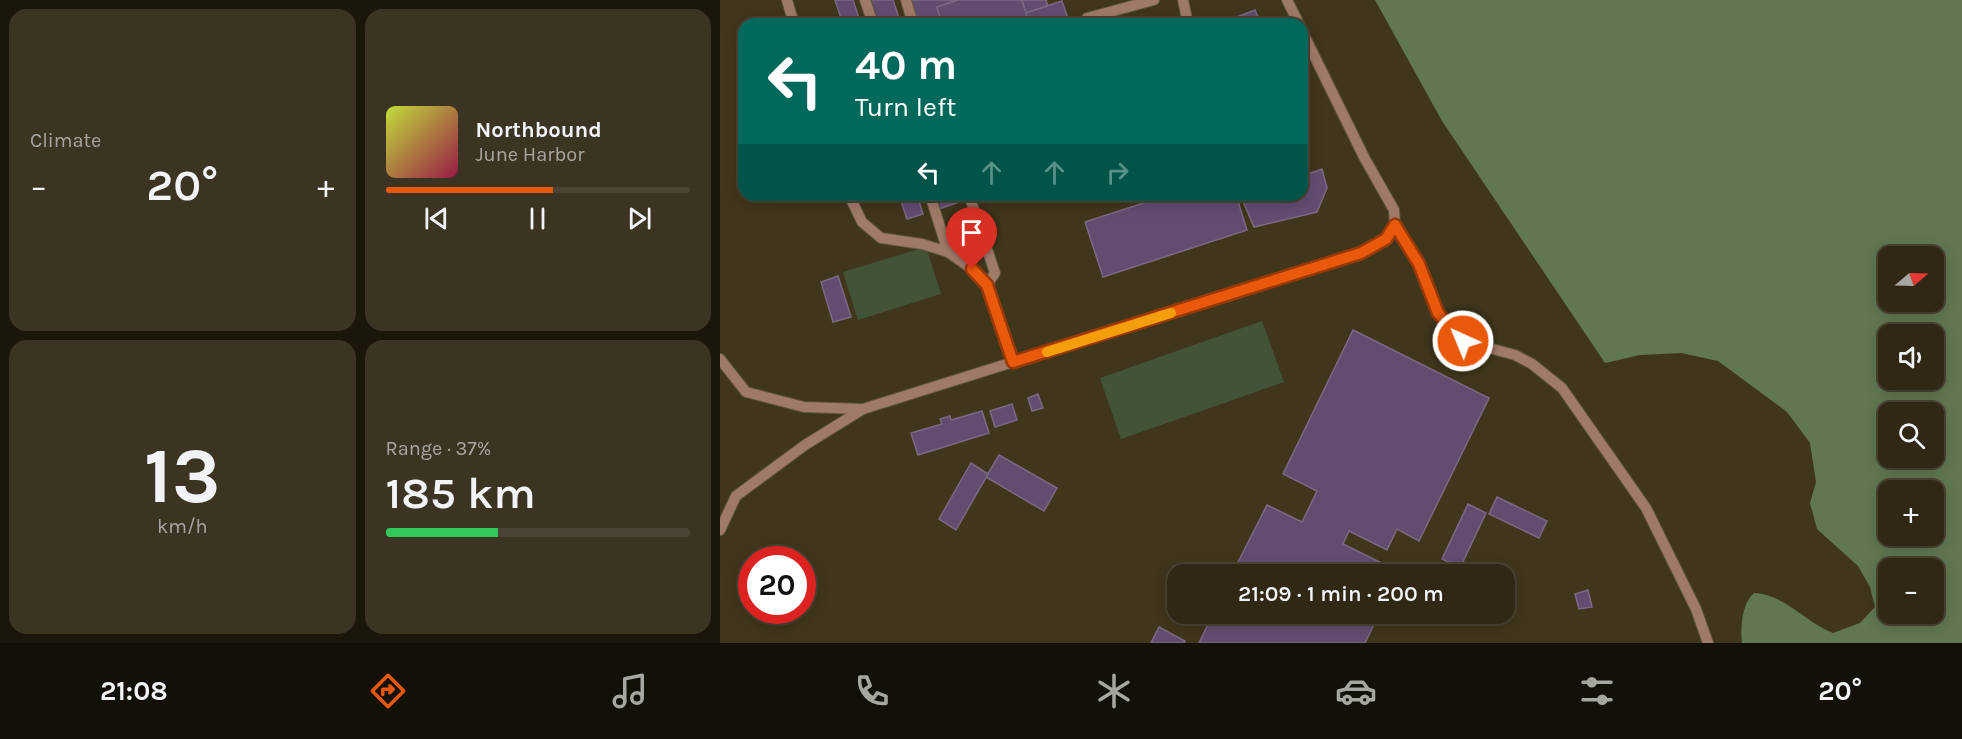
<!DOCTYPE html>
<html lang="en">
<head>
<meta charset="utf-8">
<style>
	:root { --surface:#302815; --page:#3c3422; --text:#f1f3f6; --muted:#a8a6a0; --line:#4b4434; --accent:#ea580c }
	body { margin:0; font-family:Karla,sans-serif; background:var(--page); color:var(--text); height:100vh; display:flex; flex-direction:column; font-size:22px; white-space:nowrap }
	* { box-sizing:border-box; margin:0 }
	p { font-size:20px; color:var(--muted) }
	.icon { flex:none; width:33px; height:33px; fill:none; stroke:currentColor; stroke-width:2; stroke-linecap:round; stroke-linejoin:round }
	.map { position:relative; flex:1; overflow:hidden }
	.panel { display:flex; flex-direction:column; gap:9px; padding:9px; background:#1a160c; width:720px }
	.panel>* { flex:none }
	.guide { position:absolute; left:18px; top:18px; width:570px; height:183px; border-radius:18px; box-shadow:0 3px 15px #0003,0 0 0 2px var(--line); background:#00695c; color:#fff; overflow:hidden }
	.needle { width:39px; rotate:71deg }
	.controls { position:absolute; left:1158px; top:246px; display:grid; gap:12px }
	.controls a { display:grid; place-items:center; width:66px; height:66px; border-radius:12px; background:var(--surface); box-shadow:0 3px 15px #0003,0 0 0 2px var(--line); font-size:30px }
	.speed { position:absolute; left:18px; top:546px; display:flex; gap:12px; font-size:30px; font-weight:700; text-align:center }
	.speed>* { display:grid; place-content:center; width:78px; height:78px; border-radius:50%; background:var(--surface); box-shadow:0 3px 15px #0003,0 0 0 2px var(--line); line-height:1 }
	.speed .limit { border:9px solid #d22; background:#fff; color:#111 }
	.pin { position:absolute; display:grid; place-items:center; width:51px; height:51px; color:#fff; margin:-62px -26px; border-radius:50% 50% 50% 0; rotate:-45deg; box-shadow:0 0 6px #0007 }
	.pin .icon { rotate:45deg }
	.me { position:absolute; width:66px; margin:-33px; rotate:316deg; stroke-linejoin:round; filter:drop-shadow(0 0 4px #0008) }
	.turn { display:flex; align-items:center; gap:21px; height:126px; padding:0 18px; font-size:27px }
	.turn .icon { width:78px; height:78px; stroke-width:2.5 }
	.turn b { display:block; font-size:42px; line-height:51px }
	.lanes { display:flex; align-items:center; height:57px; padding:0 18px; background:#0003; justify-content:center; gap:30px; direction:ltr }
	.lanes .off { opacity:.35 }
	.big { font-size:45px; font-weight:600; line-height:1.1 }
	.panel .widget { flex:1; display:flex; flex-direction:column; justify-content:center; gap:9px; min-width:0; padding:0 21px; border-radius:18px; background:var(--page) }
	.panel .dial { align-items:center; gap:0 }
	.dial b { font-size:78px; line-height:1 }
	.song { display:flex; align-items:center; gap:18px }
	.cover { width:72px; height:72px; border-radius:9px; background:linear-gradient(135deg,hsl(70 70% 55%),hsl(340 70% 35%)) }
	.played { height:6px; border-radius:3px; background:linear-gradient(90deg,var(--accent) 55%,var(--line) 55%) }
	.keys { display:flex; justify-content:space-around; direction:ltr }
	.heat { display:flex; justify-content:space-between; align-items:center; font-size:33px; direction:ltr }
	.charge { height:9px; border-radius:4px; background:linear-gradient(90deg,#34c759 37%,var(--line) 0) }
	.panel .tiles { flex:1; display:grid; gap:9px; grid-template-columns:repeat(2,1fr) }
	.trip { position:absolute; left:447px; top:564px; width:348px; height:60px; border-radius:18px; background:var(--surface); box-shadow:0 3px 15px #0003,0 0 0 2px var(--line); font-weight:600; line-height:60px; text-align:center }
	.tabs { display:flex; height:96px; justify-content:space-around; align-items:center; background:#131008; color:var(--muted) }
	.tabs .icon { width:42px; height:42px }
	.tabs .active { color:var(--accent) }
	.tabs b { font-size:27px; color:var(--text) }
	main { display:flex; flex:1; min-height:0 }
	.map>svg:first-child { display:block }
	.green { fill:#435338 }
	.forest { fill:#617751; fill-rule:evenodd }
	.building { fill:#624d70; stroke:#796a84; stroke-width:1.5 }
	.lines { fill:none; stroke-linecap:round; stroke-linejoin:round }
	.lane-casing { stroke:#5d543c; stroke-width:12 }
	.lane { stroke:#a07a69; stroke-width:10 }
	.route-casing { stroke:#983908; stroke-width:15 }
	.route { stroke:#ea580c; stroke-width:10 }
	.slow { stroke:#f59e0b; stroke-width:10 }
</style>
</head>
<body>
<main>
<section class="panel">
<div class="tiles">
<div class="widget"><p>Climate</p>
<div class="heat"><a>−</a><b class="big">20°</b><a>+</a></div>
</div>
<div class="widget">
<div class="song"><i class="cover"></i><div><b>Northbound</b><p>June Harbor</p></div></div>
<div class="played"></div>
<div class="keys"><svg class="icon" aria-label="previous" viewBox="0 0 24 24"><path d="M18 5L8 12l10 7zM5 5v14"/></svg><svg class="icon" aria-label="pause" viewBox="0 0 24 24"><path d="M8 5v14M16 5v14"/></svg><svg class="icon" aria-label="next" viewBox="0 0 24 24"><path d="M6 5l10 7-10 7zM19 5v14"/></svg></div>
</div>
<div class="widget dial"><b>13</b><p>km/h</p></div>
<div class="widget"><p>Range · 37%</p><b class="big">185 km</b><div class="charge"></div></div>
</div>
</section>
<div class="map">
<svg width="1242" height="643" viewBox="0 0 1242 643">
	<rect width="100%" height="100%" fill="#40361c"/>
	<g class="green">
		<path d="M206,247L221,294L138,320L123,272Z"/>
		<path d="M542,321L564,382L401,439L380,378Z"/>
	</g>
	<path class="forest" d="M655,0H1242V643H1022C1020,628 1022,603 1034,593C1064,594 1086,623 1113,633L1140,623L1155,607L1150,587L1138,566L1097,529L1090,503L1096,482L1090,443L1067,412L998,361L961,353L920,355L885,363L722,121ZM1168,256H1214V302H1168ZM1168,334H1214V380H1168ZM1168,412H1214V458H1168ZM1168,490H1214V536H1168ZM1214,568V614H1168V568Z"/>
	<g class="building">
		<path d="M115,0H133L141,24H123Z"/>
		<path d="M148,0H173L181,24H156Z"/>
		<path d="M191,0H238L217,7L222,24H199Z"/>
		<path d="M238,0H302L310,24H222L217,7Z"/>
		<path d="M302,0H326L328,6L306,13Z"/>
		<path d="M342,1L350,24H310L306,13Z"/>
		<path d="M535,10L541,24H520L517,17Z"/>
		<path d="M602,169L607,188L597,212L534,227L522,199L531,195H582V176Z"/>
		<path d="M179,195H197L203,214L187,219Z"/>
		<path d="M211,195H236L239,202L216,210Z"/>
		<path d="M448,195H516L527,230L383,277L365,222Z"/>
		<path d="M118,276L131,317L113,322L101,282Z"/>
		<path d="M633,330L769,398L699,541L677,529L667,550L629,531L623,544L680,572L679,574H512L547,505L582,522L597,491L563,474Z"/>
		<path d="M318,394L323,408L312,411L308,398Z"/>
		<path d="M292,404L297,420L275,427L270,411Z"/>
		<path d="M262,411L269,433L198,455L191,433L222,424L220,419L230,416L231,420Z"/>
		<path d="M279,455L337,488L324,511L266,477Z"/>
		<path d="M251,463L268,474L236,530L219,519Z"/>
		<path d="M777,497L827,521L819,538L769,514Z"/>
		<path d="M748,504L766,513L740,568L722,559Z"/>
		<path d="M868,590L872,607L859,609L855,594Z"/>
		<path d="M493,614H659L645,643H479Z"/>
		<path d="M439,627L465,641L464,643H431Z"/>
	</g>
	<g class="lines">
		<g class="lane-casing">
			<g id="lane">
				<path d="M67,0L74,24"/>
				<path d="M145,0L153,24"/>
				<path d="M186,0L193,24"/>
				<path d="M463,0L468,24"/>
				<path d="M567,0L579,24"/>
				<path d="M367,18L434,0"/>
				<path d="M582,31L645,159L674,210L675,225L691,248L718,313L743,341L795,355L812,364L842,388L926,508L976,609L988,643"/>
				<path d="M129,195L142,222L161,238L202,244L228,252L252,269L267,285L293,362"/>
				<path d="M210,195L228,252"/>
				<path d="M249,195L275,273L267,285"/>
				<path d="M0,359L26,392L84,407L143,409"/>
				<path d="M0,530L16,496L85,445L143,409L641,253L666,239L675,225"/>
			</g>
		</g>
		<use href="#lane" class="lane"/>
	</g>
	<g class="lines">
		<g class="route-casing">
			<path id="route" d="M252,269L267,285L293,362L641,253L666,239L675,225L699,264L718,313L743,341"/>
		</g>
		<use href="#route" class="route"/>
		<path class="slow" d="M327,352L451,313"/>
	</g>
</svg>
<div class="controls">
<a><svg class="needle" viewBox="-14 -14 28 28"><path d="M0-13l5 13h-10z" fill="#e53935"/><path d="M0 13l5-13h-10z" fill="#a8a6a0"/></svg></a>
<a><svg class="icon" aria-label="sound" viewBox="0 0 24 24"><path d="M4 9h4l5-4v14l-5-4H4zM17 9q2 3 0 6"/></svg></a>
<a><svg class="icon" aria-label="search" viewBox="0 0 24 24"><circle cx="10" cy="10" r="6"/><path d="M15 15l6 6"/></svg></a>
<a>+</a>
<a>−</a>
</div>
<div class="speed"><div class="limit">20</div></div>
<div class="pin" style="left:252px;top:269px;background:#d93025"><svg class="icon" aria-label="arrive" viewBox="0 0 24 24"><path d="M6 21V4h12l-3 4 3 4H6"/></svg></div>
<svg class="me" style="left:743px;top:341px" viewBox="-20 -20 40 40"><circle r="17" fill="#ea580c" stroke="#fff" stroke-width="3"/><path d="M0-11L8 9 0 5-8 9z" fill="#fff"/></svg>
<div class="trip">21:09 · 1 min · 200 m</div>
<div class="guide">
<div class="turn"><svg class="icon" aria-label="left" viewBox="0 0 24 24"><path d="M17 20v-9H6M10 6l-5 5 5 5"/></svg><div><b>40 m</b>Turn left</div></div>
<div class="lanes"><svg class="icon" aria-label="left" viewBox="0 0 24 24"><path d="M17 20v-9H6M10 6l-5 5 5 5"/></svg><svg class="icon off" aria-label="ahead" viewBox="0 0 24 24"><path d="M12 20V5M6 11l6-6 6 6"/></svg><svg class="icon off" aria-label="ahead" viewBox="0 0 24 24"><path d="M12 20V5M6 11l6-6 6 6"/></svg><svg class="icon off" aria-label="right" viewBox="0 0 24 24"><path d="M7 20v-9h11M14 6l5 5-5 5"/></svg></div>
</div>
</div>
</main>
<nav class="tabs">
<b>21:08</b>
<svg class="icon active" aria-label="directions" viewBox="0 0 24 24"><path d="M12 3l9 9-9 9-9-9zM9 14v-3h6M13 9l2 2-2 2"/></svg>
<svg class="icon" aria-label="music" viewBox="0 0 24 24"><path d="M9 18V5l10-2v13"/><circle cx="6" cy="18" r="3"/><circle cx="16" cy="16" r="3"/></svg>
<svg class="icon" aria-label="phone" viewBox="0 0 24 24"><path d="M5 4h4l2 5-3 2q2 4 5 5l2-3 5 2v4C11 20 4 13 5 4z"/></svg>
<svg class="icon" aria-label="climate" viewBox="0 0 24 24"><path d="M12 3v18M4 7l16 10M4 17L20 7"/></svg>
<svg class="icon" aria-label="car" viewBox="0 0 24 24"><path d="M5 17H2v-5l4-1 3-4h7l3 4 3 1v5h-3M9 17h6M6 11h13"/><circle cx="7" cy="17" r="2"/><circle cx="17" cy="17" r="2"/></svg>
<svg class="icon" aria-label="filters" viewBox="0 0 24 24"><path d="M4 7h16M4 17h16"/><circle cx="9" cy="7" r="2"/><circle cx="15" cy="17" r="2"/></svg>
<b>20°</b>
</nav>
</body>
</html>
